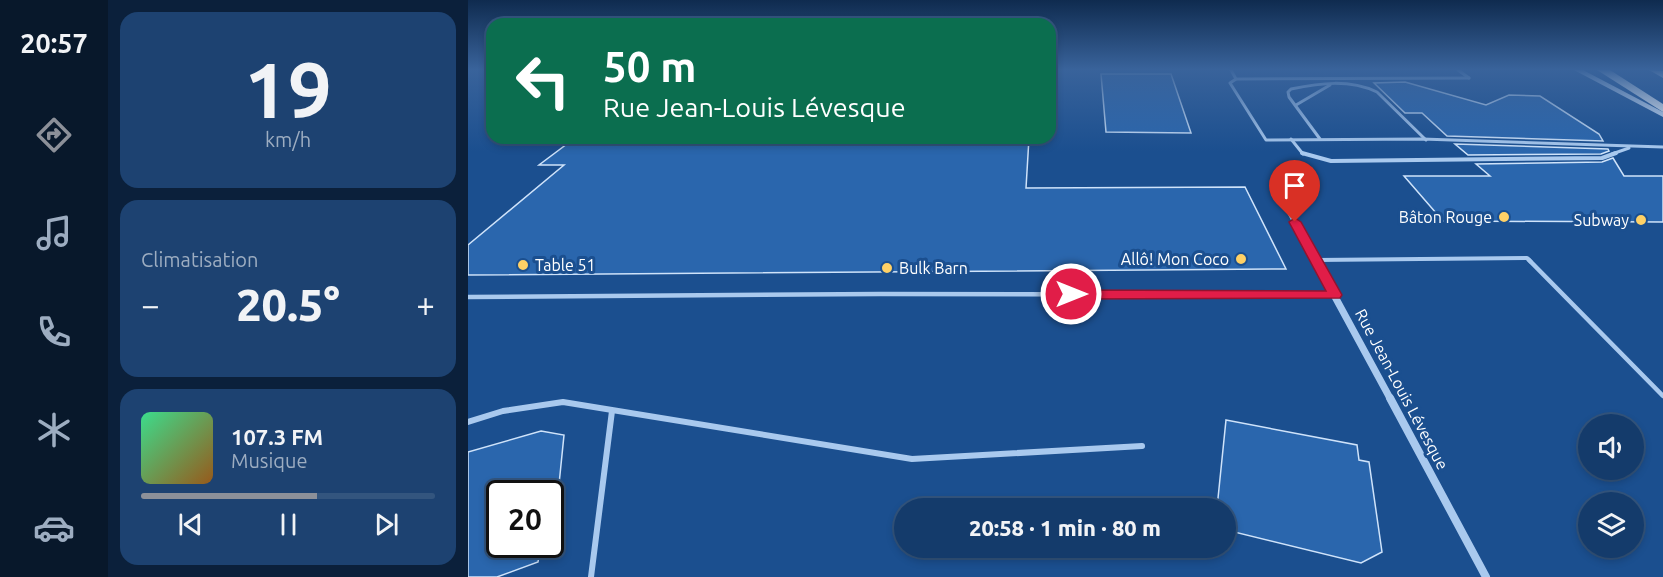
<!DOCTYPE html>
<html lang="fr">
<head>
<meta charset="utf-8">
<style>
	:root { --surface:#143b6b; --page:#1d4271; --text:#f1f3f6; --muted:#9dadc1; --line:#33557e; --accent:#8c9099 }
	body { margin:0; font-family:Ubuntu,sans-serif; background:var(--page); color:var(--text); height:100vh; display:flex; flex-direction:column; font-size:22px; white-space:nowrap }
	* { box-sizing:border-box; margin:0 }
	p { font-size:20px; color:var(--muted) }
	.icon { flex:none; width:33px; height:33px; fill:none; stroke:currentColor; stroke-width:2; stroke-linecap:round; stroke-linejoin:round }
	.map { position:relative; flex:1; overflow:hidden }
	.details { display:flex; flex-direction:column; gap:12px; padding:12px; background:#0b203b; width:360px }
	.details>* { flex:none }
	.hud { position:absolute; left:18px; top:18px; width:570px; height:126px; border-radius:18px; box-shadow:0 3px 9px #0003,0 0 0 2px var(--line); background:#0b6e4f; color:#fff; overflow:hidden }
	.fabs { position:absolute; left:1110px; top:414px; display:grid; gap:12px }
	.fabs a { display:grid; place-items:center; width:66px; height:66px; border-radius:50%; background:var(--surface); box-shadow:0 3px 9px #0003,0 0 0 2px var(--line); font-size:30px }
	.speed { position:absolute; left:18px; top:480px; display:flex; gap:12px; font-size:30px; font-weight:700; text-align:center }
	.speed>* { display:grid; place-content:center; width:78px; height:78px; border-radius:50%; background:var(--surface); box-shadow:0 3px 9px #0003,0 0 0 2px var(--line); line-height:1 }
	.speed .limit { border:3px solid #111; border-radius:9px; background:#fff; color:#111 }
	.pin { position:absolute; display:grid; place-items:center; width:51px; height:51px; color:#fff; margin:-62px -26px; border-radius:50% 50% 50% 0; rotate:-45deg; box-shadow:0 0 6px #0007 }
	.pin .icon { rotate:45deg }
	.me { position:absolute; width:66px; margin:-33px; rotate:90deg; stroke-linejoin:round; filter:drop-shadow(0 0 4px #0008) }
	.turn { display:flex; align-items:center; gap:21px; height:126px; padding:0 18px; font-size:27px }
	.turn .icon { width:78px; height:78px; stroke-width:2.5 }
	.turn b { display:block; font-size:42px; line-height:51px }
	.big { font-size:45px; font-weight:800; line-height:1.1 }
	.details .card { flex:1; display:flex; flex-direction:column; justify-content:center; gap:9px; min-width:0; padding:0 21px; border-radius:18px; background:var(--page) }
	.details .dial { align-items:center; gap:0 }
	.dial b { font-size:78px; line-height:1 }
	.song { display:flex; align-items:center; gap:18px }
	.cover { width:72px; height:72px; border-radius:9px; background:linear-gradient(135deg,hsl(150 70% 55%),hsl(30 70% 35%)) }
	.played { height:6px; border-radius:3px; background:linear-gradient(90deg,var(--accent) 60%,var(--line) 60%) }
	.keys { display:flex; justify-content:space-around; direction:ltr }
	.heat { display:flex; justify-content:space-between; align-items:center; font-size:33px; direction:ltr }
	.trip { position:absolute; left:426px; top:498px; width:342px; height:60px; border-radius:30px; background:var(--surface); box-shadow:0 3px 9px #0003,0 0 0 2px var(--line); font-weight:800; line-height:60px; text-align:center }
	main { display:flex; flex:1; min-height:0 }
	.tab-bar { display:flex; flex-direction:column; width:108px; justify-content:space-around; align-items:center; background:#08182b; color:var(--muted) }
	.tab-bar .icon { width:42px; height:42px }
	.tab-bar .current { color:var(--accent) }
	.tab-bar b { font-size:27px; color:var(--text) }
	.map>svg:first-child { display:block }
	.building { fill:#2a66ad; stroke:#cfe3fa; stroke-width:1.5 }
	.lines { fill:none; stroke-linecap:round; stroke-linejoin:round }
	.lane-far3 { stroke:#a9c9ee; stroke-width:3 }
	.lane-far2 { stroke:#a9c9ee; stroke-width:4 }
	.lane-far1 { stroke:#a9c9ee; stroke-width:4.5 }
	.lane { stroke:#a9c9ee; stroke-width:6 }
	.street-far2 { stroke:#a9c9ee; stroke-width:5 }
	.street-far1 { stroke:#a9c9ee; stroke-width:7 }
	.street { stroke:#a9c9ee; stroke-width:8 }
	.secondary { fill:#d6e6fa; fill-rule:evenodd }
	.highway { fill:#fff; fill-rule:evenodd }
	.route { fill:#e11d48; stroke:#92132f; stroke-width:1.5 }
	.poi-dot { fill:#ffd166; stroke:#1b4f8f; stroke-width:2 }
	.labels { text-anchor:middle; stroke-width:6; stroke-linejoin:round; paint-order:stroke }
	.poi-label { font-size:16px; fill:#fff; stroke:#1b4f8f; text-anchor:end }
	.street-label { font-size:16px; fill:#fff; stroke:#1b4f8f }
</style>
</head>
<body>
<main>
<nav class="tab-bar">
<b>20:57</b>
<svg class="icon current" aria-label="directions" viewBox="0 0 24 24"><path d="M12 3l9 9-9 9-9-9zM9 14v-3h6M13 9l2 2-2 2"/></svg>
<svg class="icon" aria-label="music" viewBox="0 0 24 24"><path d="M9 18V5l10-2v13"/><circle cx="6" cy="18" r="3"/><circle cx="16" cy="16" r="3"/></svg>
<svg class="icon" aria-label="phone" viewBox="0 0 24 24"><path d="M5 4h4l2 5-3 2q2 4 5 5l2-3 5 2v4C11 20 4 13 5 4z"/></svg>
<svg class="icon" aria-label="climate" viewBox="0 0 24 24"><path d="M12 3v18M4 7l16 10M4 17L20 7"/></svg>
<svg class="icon" aria-label="car" viewBox="0 0 24 24"><path d="M5 17H2v-5l4-1 3-4h7l3 4 3 1v5h-3M9 17h6M6 11h13"/><circle cx="7" cy="17" r="2"/><circle cx="17" cy="17" r="2"/></svg>
</nav>
<section class="details">
<div class="card dial"><b>19</b><p>km/h</p></div>
<div class="card"><p>Climatisation</p>
<div class="heat"><a>−</a><b class="big">20.5°</b><a>+</a></div>
</div>
<div class="card">
<div class="song"><i class="cover"></i><div><b>107.3 FM</b><p>Musique</p></div></div>
<div class="played"></div>
<div class="keys"><svg class="icon" aria-label="previous" viewBox="0 0 24 24"><path d="M18 5L8 12l10 7zM5 5v14"/></svg><svg class="icon" aria-label="pause" viewBox="0 0 24 24"><path d="M8 5v14M16 5v14"/></svg><svg class="icon" aria-label="next" viewBox="0 0 24 24"><path d="M6 5l10 7-10 7zM19 5v14"/></svg></div>
</div>
</section>
<div class="map">
<svg width="1195" height="577" viewBox="0 0 1195 577">
	<rect width="100%" height="100%" fill="#1b4f8f"/>
	<g class="building">
		<path d="M633,74H703L723,133L638,132Z"/>
		<path d="M937,82L1018,105L1041,95L1072,96L1131,134L1135,141L979,136L954,113H937L906,83Z"/>
		<path d="M107,138H561L558,188L777,187L818,269L0,275V245L96,165H71Z"/>
		<path d="M987,144L1140,149L1141,151L1133,154L1000,155Z"/>
		<path d="M1145,158L1156,176H1195V222L975,221L936,176H1022L1008,164L1134,162Z"/>
		<path d="M758,420L889,445L891,460L901,462L914,552L893,563L758,530V508H749Z"/>
		<path d="M73,431L96,435L89,504L82,506V494H32V544H73L70,562L29,577H0V452Z"/>
	</g>
	<g class="lines">
		<g class="lane-far3">
			<path d="M763,70L768,79L1001,78"/>
			<path d="M990,70L1001,78"/>
			<path d="M768,79L762,83L798,140L954,139L1195,147"/>
			<path d="M828,105L862,85"/>
			<path d="M823,139L835,154"/>
			<path d="M852,139L821,97L820,92L823,89C852,83 881,79 909,92L958,140"/>
			<path d="M1144,154L1161,148"/>
		</g>
		<g class="lane-far2">
			<path d="M834,153L863,161L1134,158L1148,153"/>
			<path d="M848,260L1059,258L1063,262"/>
		</g>
		<g class="lane-far1">
			<path d="M1061,260L1195,396"/>
			<path d="M0,297L413,294L867,295"/>
		</g>
		<g class="lane">
			<path d="M0,422L35,411L95,402L444,459L674,446"/>
			<path d="M123,577L144,411"/>
		</g>
		<path class="street-far2" d="M806,183L848,262"/>
		<path class="street-far1" d="M847,260L923,400"/>
		<path class="street" d="M922,398L1018,577"/>
		<path class="secondary" d="M1106,70H1115L1195,112V117Z"/>
		<g class="highway">
			<path d="M1129,70H1142L1195,104V112Z"/>
			<path d="M1181,70L1195,71V78Z"/>
		</g>
	</g>
	<linearGradient id="sky" x2="0" y2="1"><stop stop-color="#0f2b4f"/><stop offset="0.46" stop-color="#39639b"/><stop offset="1" stop-color="#39639b" stop-opacity="0"/></linearGradient>
	<rect width="1195" height="151" fill="url(#sky)"/>
	<path class="route" d="M827,218L833,222L874,295L872,298L603,299L596,294L603,290L858,291L821,222Z"/>
	<g class="poi-dot">
		<circle cx="1036" cy="217" r="6"/>
		<circle cx="1173" cy="220" r="6"/>
		<circle cx="773" cy="259" r="6"/>
		<circle cx="55" cy="265" r="6"/>
		<circle cx="419" cy="268" r="6"/>
	</g>
	<g class="labels">
		<g class="poi-label">
			<text x="1024" y="223">Bâton Rouge</text>
			<text x="1161" y="226">Subway</text>
			<text x="761" y="265">Allô! Mon Coco</text>
			<text x="67" y="271" text-anchor="start">Table 51</text>
			<text x="431" y="274" text-anchor="start">Bulk Barn</text>
		</g>
		<g class="street-label">
			<text transform="translate(934 389) rotate(62)" y="6">Rue Jean-Louis Lévesque</text>
		</g>
	</g>
</svg>
<div class="fabs">
<a><svg class="icon" aria-label="sound" viewBox="0 0 24 24"><path d="M4 9h4l5-4v14l-5-4H4zM17 9q2 3 0 6"/></svg></a>
<a><svg class="icon" aria-label="layers" viewBox="0 0 24 24"><path d="M12 4l9 5-9 5-9-5zM3 14l9 5 9-5"/></svg></a>
</div>
<div class="speed"><div class="limit">20</div></div>
<div class="pin" style="left:827px;top:222px;background:#d93025"><svg class="icon" aria-label="arrive" viewBox="0 0 24 24"><path d="M6 21V4h12l-3 4 3 4H6"/></svg></div>
<svg class="me" style="left:603px;top:294px" viewBox="-20 -20 40 40"><circle r="17" fill="#e11d48" stroke="#fff" stroke-width="3"/><path d="M0-11L8 9 0 5-8 9z" fill="#fff"/></svg>
<div class="trip">20:58 · 1 min · 80 m</div>
<div class="hud">
<div class="turn"><svg class="icon" aria-label="left" viewBox="0 0 24 24"><path d="M17 20v-9H6M10 6l-5 5 5 5"/></svg><div><b>50 m</b>Rue Jean-Louis Lévesque</div></div>
</div>
</div>
</main>
</body>
</html>
